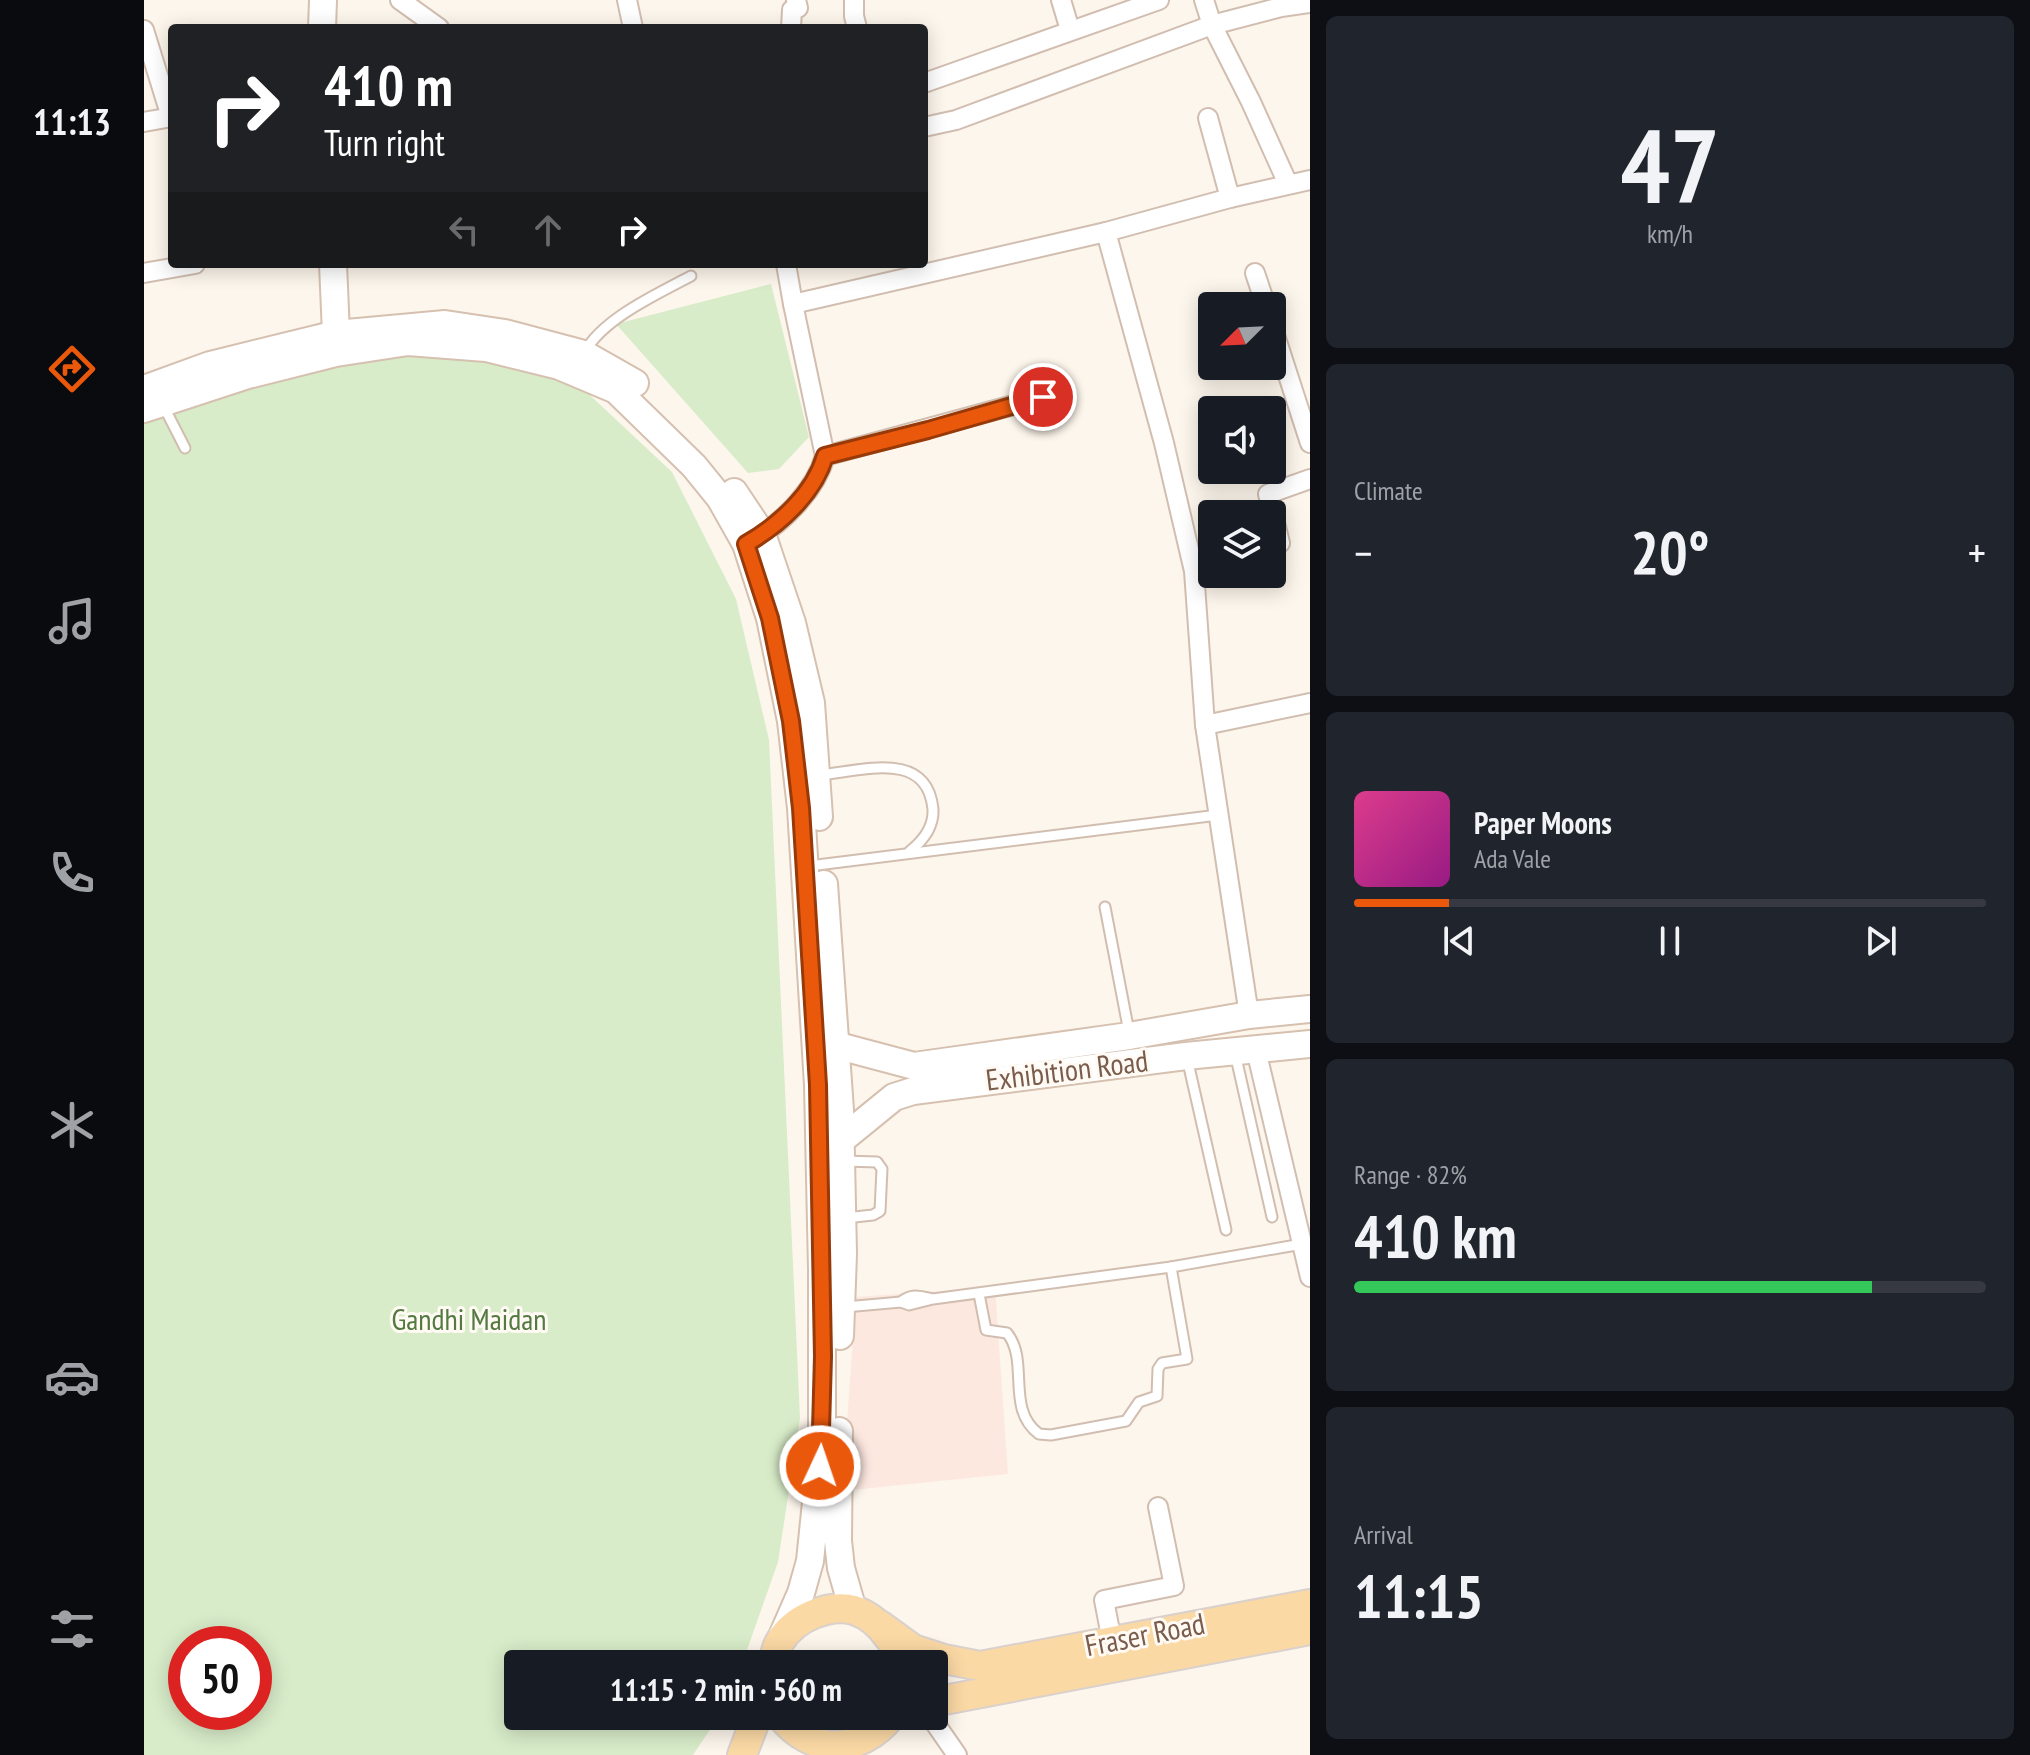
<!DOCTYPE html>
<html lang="en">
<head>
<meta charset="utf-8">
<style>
	:root { --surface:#171b24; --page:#20242c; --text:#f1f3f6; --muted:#9ea1a6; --line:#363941; --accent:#ea580c }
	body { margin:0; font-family:"PT Sans Narrow",sans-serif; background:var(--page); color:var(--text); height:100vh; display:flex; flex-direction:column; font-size:30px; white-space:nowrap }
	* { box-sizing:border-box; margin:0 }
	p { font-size:26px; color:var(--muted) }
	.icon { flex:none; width:44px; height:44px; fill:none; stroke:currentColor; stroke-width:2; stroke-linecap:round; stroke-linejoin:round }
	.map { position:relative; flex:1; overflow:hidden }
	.drawer { display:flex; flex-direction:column; gap:16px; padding:16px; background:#0d0f14; width:720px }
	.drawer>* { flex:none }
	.guide { position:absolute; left:24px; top:24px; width:760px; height:244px; border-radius:8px; box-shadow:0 4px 20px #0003; background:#202124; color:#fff; overflow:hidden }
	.needle { width:52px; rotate:246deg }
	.controls { position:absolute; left:1054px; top:292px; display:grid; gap:16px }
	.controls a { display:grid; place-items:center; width:88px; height:88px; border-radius:8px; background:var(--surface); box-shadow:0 4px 20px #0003; font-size:40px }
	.speed { position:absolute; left:24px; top:1626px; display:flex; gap:16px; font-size:40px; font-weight:700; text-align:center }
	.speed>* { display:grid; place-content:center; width:104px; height:104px; border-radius:50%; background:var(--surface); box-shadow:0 4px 20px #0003; line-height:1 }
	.speed .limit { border:12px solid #d22; background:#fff; color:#111 }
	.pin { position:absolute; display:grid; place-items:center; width:68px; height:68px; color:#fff; margin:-34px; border:4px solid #fff; border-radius:50%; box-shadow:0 2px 8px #0007 }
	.me { position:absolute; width:88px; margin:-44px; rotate:3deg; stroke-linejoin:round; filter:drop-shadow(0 0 6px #0008) }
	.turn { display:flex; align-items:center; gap:28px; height:168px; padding:0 24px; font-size:36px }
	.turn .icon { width:104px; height:104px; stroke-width:2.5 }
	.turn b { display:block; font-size:56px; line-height:68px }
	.lanes { display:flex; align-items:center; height:76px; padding:0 24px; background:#0003; justify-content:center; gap:40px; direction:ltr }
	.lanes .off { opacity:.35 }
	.big { font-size:60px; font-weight:700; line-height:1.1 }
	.drawer .widget { flex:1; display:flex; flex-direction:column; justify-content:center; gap:12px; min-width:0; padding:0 28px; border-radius:12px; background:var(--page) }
	.drawer .dial { align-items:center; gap:0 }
	.dial b { font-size:104px; line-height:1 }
	.song { display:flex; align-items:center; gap:24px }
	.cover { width:96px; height:96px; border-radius:12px; background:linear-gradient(135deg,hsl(330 70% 55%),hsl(310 70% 35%)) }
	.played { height:8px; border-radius:4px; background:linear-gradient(90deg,var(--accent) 15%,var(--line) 15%) }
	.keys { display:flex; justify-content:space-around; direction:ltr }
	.heat { display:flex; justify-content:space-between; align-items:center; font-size:44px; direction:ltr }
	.charge { height:12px; border-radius:6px; background:linear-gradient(90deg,#34c759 82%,var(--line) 0) }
	.trip { position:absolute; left:360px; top:1650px; width:444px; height:80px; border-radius:8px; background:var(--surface); box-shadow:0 4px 20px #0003; font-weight:700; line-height:80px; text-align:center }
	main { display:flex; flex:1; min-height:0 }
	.menu { display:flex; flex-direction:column; width:144px; justify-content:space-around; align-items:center; background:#090b0e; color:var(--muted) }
	.menu .icon { width:56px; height:56px }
	.menu .current { color:var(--accent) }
	.menu b { font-size:36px; color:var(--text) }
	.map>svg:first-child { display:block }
	.commercial { fill:#fde8e0 }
	.green { fill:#d8ecc9; fill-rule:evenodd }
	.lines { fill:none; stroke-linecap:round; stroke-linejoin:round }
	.service-casing { stroke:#d1beb0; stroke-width:13 }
	.minor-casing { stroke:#d1beb0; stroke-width:22 }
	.secondary-casing { stroke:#d6c0b0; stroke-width:30 }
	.primary-casing { stroke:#dad1cd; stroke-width:32 }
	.service { stroke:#fff; stroke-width:9 }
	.minor { stroke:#fff; stroke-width:18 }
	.secondary { stroke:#fff; stroke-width:26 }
	.primary { stroke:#fbd9a5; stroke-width:28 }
	.route-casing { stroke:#983908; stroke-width:20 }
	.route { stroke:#ea580c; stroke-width:14 }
	.labels { text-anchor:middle; stroke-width:6; stroke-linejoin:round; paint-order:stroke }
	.street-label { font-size:30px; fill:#7a5c4d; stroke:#fffaf3 }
	.park-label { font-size:30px; fill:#537a41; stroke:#fffaf3 }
</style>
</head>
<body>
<main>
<nav class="menu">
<b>11:13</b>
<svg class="icon current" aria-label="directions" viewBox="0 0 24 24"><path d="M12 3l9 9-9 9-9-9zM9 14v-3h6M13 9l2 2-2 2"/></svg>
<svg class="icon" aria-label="music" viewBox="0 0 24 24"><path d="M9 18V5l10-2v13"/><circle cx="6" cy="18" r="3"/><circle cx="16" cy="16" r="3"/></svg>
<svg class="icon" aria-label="phone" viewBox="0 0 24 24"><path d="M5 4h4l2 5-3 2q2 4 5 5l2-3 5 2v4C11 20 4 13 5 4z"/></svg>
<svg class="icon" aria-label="climate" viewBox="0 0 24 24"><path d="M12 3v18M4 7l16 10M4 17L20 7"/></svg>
<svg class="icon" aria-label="car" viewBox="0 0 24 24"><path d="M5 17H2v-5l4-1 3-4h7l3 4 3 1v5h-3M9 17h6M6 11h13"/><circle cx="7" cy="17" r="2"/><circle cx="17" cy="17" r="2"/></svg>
<svg class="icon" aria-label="filters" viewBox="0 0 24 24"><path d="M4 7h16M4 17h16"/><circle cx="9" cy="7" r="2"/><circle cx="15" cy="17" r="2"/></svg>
</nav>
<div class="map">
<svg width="1166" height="1755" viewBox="0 0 1166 1755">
	<rect width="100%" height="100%" fill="#fdf6ec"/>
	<path class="commercial" d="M851,1287L864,1474L698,1491L712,1297Z"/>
	<g class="green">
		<path d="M627,284L665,437L635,469L604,473L472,324Z"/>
		<path d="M324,354L434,384L528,472L592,599L625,740L656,1418L634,1562L598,1664H374V1716H575L549,1755H0V419L171,361ZM42,1644H110V1712H42Z"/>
	</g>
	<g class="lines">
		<g class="service-casing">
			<g id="service">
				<path d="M441,352C458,319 515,293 547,276"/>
				<path d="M19,405L41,448"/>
				<path d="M675,775C718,771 783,749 789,809C790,827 780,840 766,851"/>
				<path d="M665,866L1074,815"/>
				<path d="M961,907L985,1032"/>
				<path d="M1091,1053L1128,1217"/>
				<path d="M1043,1058L1082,1230"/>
				<path d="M700,1161L733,1162L738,1169L736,1211L729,1215L701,1218"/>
				<path d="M835,1294L842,1330L863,1333C886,1361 861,1409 895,1434L907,1435L982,1421L995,1402L1013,1396L1014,1369L1018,1363L1043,1359L1027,1267"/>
				<path d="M789,1299C776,1296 767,1293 757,1302L765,1305L789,1299L1027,1267L1158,1244"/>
				<path d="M701,1307L757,1302"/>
			</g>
		</g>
		<g class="minor-casing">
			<g id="minor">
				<path d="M256,0L295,28"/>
				<path d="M483,0L489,28"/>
				<path d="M710,0V16L713,28"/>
				<path d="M917,0L926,30"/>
				<path d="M1060,0L1068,25L1107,102L1144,184"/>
				<path d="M647,28L648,10L654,8L652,0"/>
				<path d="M0,30L27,117"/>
				<path d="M780,83L1015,0"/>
				<path d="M1064,118L1086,198"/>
				<path d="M0,122L28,117"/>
				<path d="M780,127L812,120L1068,25L1137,7L1166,3"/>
				<path d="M642,264L649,304L962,232"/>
				<path d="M0,273L51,264"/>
				<path d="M1111,273L1122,306"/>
				<path d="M1128,326L1166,443"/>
				<path d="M681,456L899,397"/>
				<path d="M611,538C640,522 672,489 681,456L649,304"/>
				<path d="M1128,546L1136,543L1124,494L1166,479"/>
				<path d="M1061,725L1166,703"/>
				<path d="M1105,1015L1061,725L1050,571L1020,443L962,232L1086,198L1166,180"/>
				<path d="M1112,1050L1166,1277"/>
				<path d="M968,1641L960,1600L1030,1586L1014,1507"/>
				<path d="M786,1716L813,1755"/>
			</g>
		</g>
		<g class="secondary-casing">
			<g id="secondary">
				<path d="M178,28L179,0"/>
				<path d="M189,264L192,334"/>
				<path d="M0,389L66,365L192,334L301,324L361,333L440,354L491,383"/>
				<path d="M0,409L104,375L192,353L264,342L342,348L415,366L472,390L550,466L576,498L602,544L626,618L647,721L657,808L674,1085L678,1270V1444L666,1561L657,1593L636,1641"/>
				<path d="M590,492L618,534L648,623L667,703L675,817"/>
				<path d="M680,884L696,1110L699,1254L696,1336"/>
				<path d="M685,1059L691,1045L770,1066L985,1036L1105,1015L1166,1009"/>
				<path d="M696,1141L750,1097L769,1091L1042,1056L1166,1044"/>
				<path d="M695,1431L694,1541L697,1568L709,1610"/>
			</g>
		</g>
		<g class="primary-casing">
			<g id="primary">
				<path d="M736,1625L769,1649L800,1659L836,1666L1166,1604"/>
				<path d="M629,1664C631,1656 632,1646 637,1640C651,1618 685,1603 710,1610C725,1615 737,1626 745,1638"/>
				<path d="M790,1702L1166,1630"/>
				<path d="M637,1716C667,1755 716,1755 747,1716"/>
				<path d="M598,1755L613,1716"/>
			</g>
		</g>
		<use href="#service" class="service"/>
		<use href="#minor" class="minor"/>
		<use href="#secondary" class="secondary"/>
		<use href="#primary" class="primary"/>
	</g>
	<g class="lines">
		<g class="route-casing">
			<path id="route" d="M676,1466L679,1356L674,1085L657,808L647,721L626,618L602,544C635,525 670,494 681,456L784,430L899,397"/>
		</g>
		<use href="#route" class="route"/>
	</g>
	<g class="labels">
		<g class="street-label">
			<text transform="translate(923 1071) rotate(-7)" y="10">Exhibition Road</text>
			<text transform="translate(1001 1635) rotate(-11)" y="10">Fraser Road</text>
		</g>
		<g class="park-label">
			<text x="325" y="1330">Gandhi Maidan</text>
		</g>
	</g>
</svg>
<div class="controls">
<a><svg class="needle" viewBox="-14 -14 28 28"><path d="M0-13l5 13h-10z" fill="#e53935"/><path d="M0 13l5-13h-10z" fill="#9ea1a6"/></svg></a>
<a><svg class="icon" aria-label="sound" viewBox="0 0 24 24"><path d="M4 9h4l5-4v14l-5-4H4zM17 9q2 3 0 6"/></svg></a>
<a><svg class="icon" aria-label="layers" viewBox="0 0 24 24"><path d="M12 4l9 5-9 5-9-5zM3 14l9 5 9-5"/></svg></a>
</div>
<div class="speed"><div class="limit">50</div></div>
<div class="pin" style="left:899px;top:397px;background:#d93025"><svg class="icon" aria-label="arrive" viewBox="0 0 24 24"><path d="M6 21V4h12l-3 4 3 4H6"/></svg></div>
<svg class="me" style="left:676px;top:1466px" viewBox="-20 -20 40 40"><circle r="17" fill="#ea580c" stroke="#fff" stroke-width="3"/><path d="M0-11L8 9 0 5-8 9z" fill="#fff"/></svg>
<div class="trip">11:15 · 2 min · 560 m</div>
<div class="guide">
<div class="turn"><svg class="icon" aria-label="right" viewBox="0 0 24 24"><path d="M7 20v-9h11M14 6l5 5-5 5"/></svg><div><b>410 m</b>Turn right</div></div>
<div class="lanes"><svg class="icon off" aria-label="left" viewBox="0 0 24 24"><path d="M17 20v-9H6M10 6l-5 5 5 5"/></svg><svg class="icon off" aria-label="ahead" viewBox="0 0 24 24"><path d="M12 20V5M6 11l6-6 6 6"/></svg><svg class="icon" aria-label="right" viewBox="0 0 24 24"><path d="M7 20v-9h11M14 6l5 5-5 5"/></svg></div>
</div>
</div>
<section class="drawer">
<div class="widget dial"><b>47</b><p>km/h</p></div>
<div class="widget"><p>Climate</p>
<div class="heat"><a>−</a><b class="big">20°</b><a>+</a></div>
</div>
<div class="widget">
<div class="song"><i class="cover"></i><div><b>Paper Moons</b><p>Ada Vale</p></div></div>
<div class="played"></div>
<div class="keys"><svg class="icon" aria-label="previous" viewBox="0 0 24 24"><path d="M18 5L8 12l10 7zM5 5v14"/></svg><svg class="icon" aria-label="pause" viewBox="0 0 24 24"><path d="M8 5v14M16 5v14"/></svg><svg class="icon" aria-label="next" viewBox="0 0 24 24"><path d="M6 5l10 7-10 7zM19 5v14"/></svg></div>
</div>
<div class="widget"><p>Range · 82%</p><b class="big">410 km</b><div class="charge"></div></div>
<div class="widget"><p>Arrival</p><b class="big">11:15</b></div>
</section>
</main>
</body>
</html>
